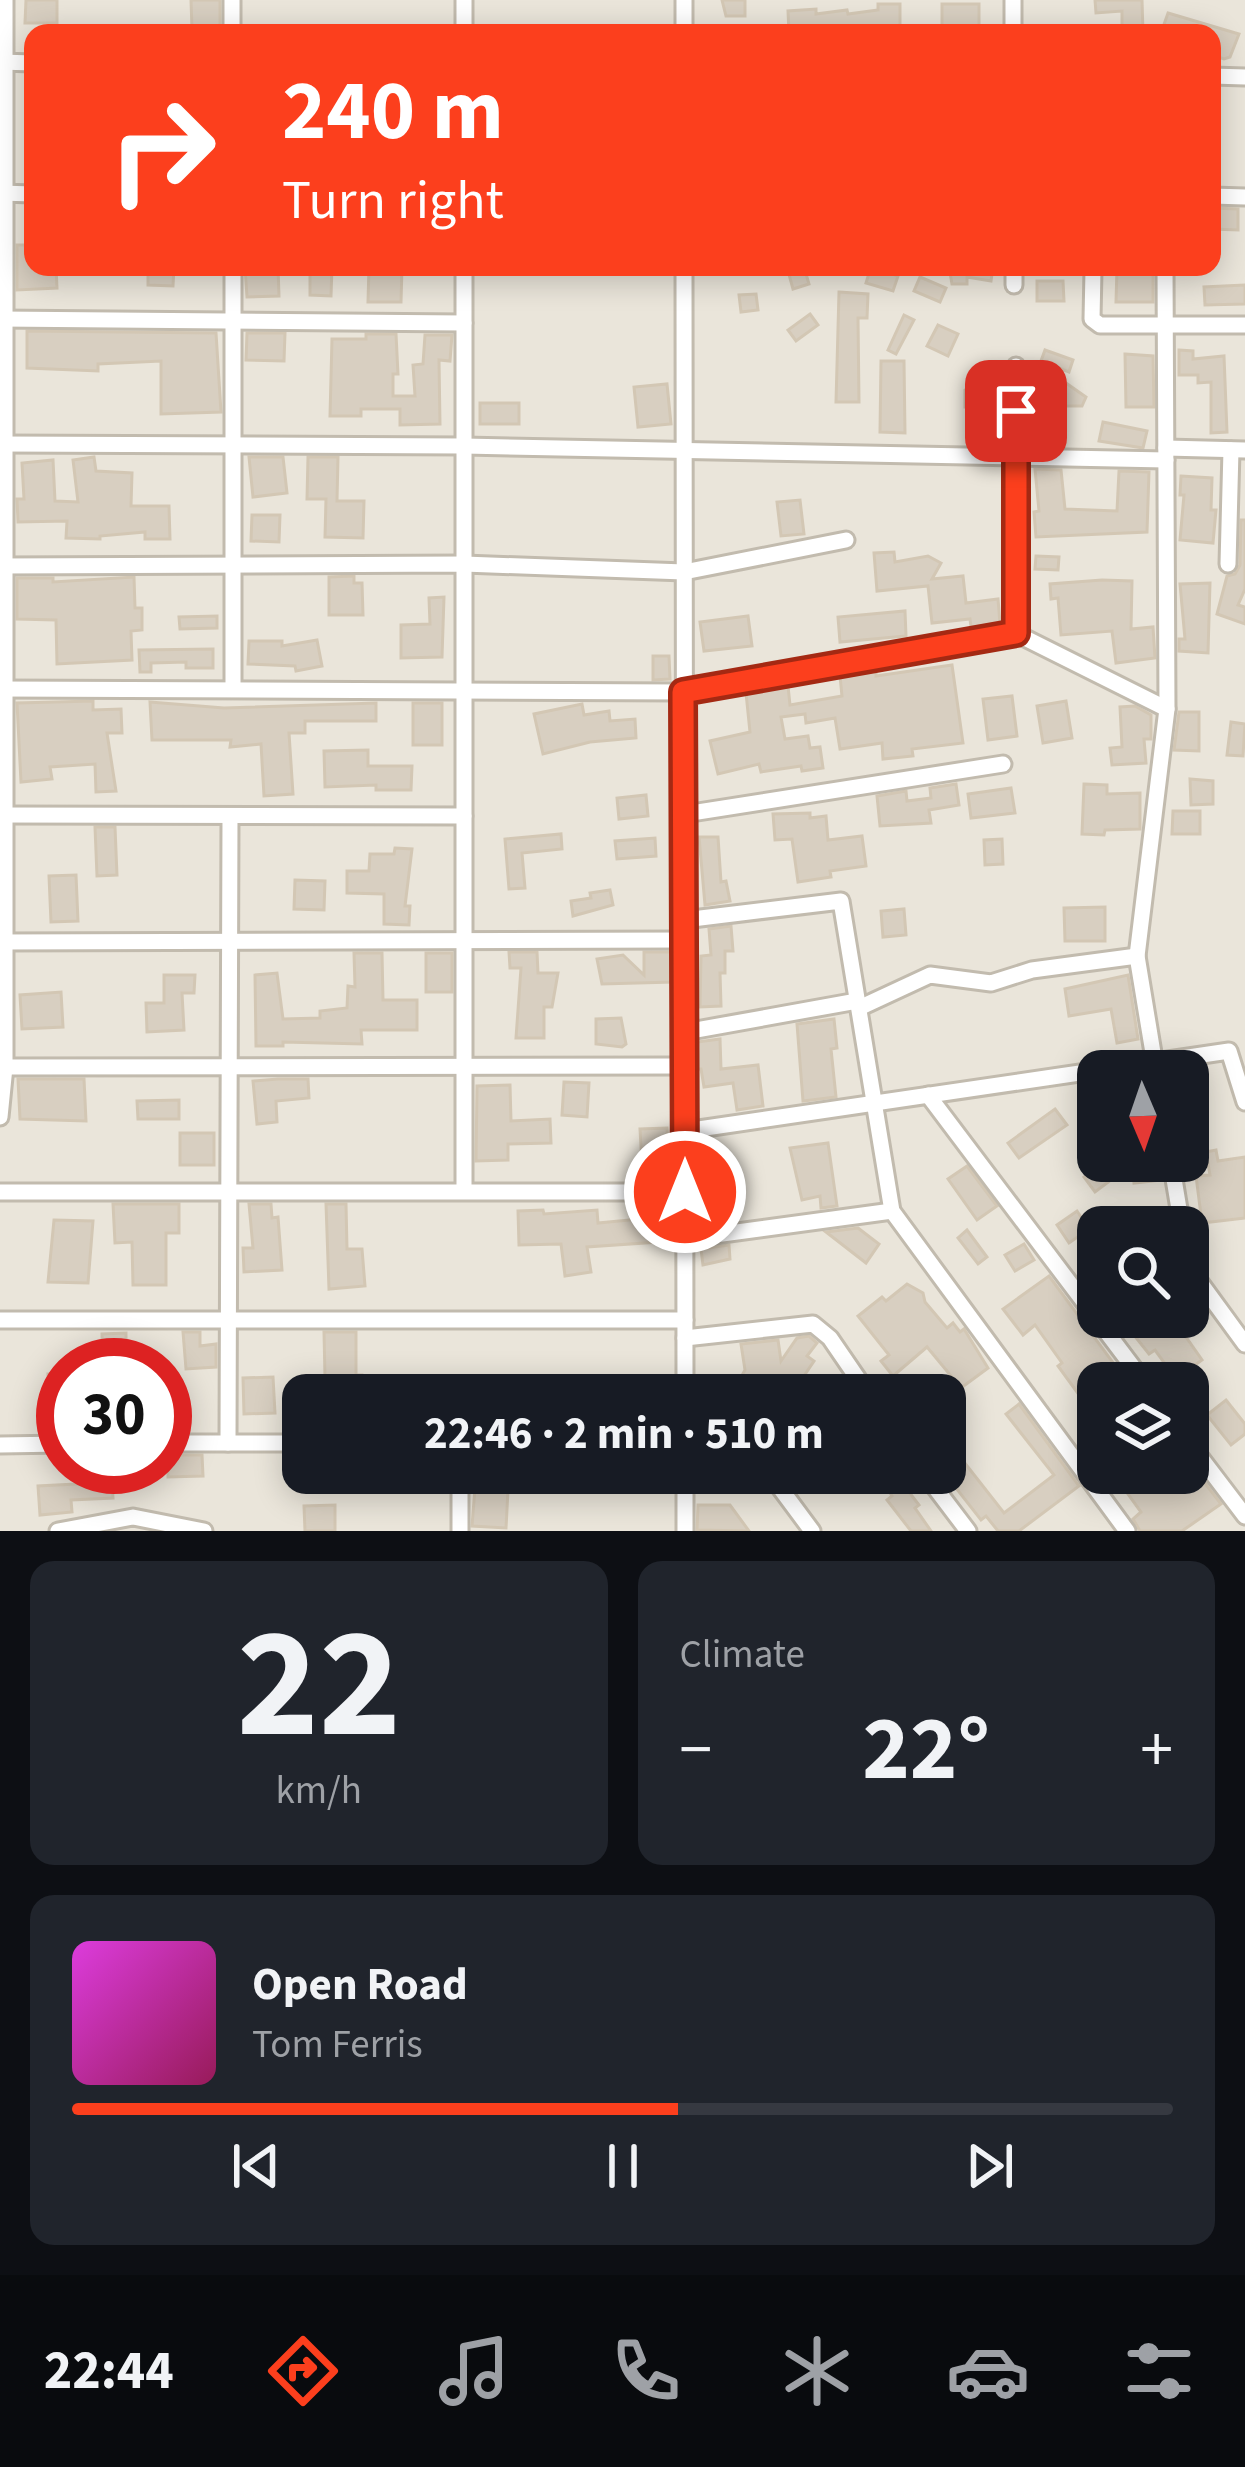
<!DOCTYPE html>
<html lang="en">
<head>
<meta charset="utf-8">
<style>
	:root { --surface:#171b24; --page:#20242c; --text:#f1f3f6; --muted:#9ea1a6; --line:#363941; --accent:#fc3f1d }
	body { margin:0; font-family:"Source Sans 3",sans-serif; background:var(--page); color:var(--text); height:100vh; display:flex; flex-direction:column; font-size:45px; white-space:nowrap }
	* { box-sizing:border-box; margin:0 }
	p { font-size:39px; color:var(--muted) }
	.icon { flex:none; width:66px; height:66px; fill:none; stroke:currentColor; stroke-width:2; stroke-linecap:round; stroke-linejoin:round }
	.map { position:relative; height:1531px; overflow:hidden }
	.side { display:flex; flex-direction:column; gap:30px; padding:30px; background:#0d0f14; flex:1 }
	.side>* { flex:none }
	.guide { position:absolute; left:24px; top:24px; width:1197px; height:252px; border-radius:24px; box-shadow:0 6px 30px #0003; background:#fc3f1d; color:#fff; overflow:hidden }
	.needle { width:78px; rotate:178deg }
	.controls { position:absolute; left:1077px; top:1050px; display:grid; gap:24px }
	.controls a { display:grid; place-items:center; width:132px; height:132px; border-radius:24px; background:var(--surface); box-shadow:0 6px 30px #0003; font-size:60px }
	.speed { position:absolute; left:36px; top:1338px; display:flex; gap:24px; font-size:60px; font-weight:700; text-align:center }
	.speed>* { display:grid; place-content:center; width:156px; height:156px; border-radius:50%; background:var(--surface); box-shadow:0 6px 30px #0003; line-height:1 }
	.speed .limit { border:18px solid #d22; background:#fff; color:#111 }
	.pin { position:absolute; display:grid; place-items:center; width:102px; height:102px; color:#fff; margin:-51px; border-radius:24px; box-shadow:0 6px 18px #0006 }
	.me { position:absolute; width:132px; margin:-66px; rotate:0deg; stroke-linejoin:round; filter:drop-shadow(0 0 9px #0008) }
	.turn { display:flex; align-items:center; gap:42px; height:252px; padding:0 60px; font-size:54px }
	.turn .icon { width:156px; height:156px; stroke-width:2.5 }
	.turn b { display:block; font-size:84px; line-height:102px }
	.big { font-size:90px; font-weight:700; line-height:1.1 }
	.side .widget { flex:1; display:flex; flex-direction:column; justify-content:center; gap:18px; min-width:0; padding:0 42px; border-radius:24px; background:var(--page) }
	.side .dial { align-items:center; gap:0 }
	.dial b { font-size:156px; line-height:1 }
	.song { display:flex; align-items:center; gap:36px }
	.cover { width:144px; height:144px; border-radius:18px; background:linear-gradient(135deg,hsl(300 70% 55%),hsl(330 70% 35%)) }
	.played { height:12px; border-radius:6px; background:linear-gradient(90deg,var(--accent) 55%,var(--line) 55%) }
	.keys { display:flex; justify-content:space-around; direction:ltr }
	.heat { display:flex; justify-content:space-between; align-items:center; font-size:66px; direction:ltr }
	.side .tiles { flex:1; display:grid; gap:30px; grid-template-columns:1fr 1fr }
	.widget:last-child { grid-column:span 2 }
	.trip { position:absolute; left:282px; top:1374px; width:684px; height:120px; border-radius:24px; background:var(--surface); box-shadow:0 6px 30px #0003; font-weight:700; line-height:120px; text-align:center }
	.dock { display:flex; height:192px; justify-content:space-around; align-items:center; background:#090b0e; color:var(--muted) }
	.dock .icon { width:84px; height:84px }
	.dock .selected { color:var(--accent) }
	.dock b { font-size:54px; color:var(--text) }
	.map>svg:first-child { display:block }
	.residential { fill:#eae5da; fill-rule:evenodd }
	.building { fill:#d8cfc1; stroke:#d3c7b4; stroke-width:3 }
	.lines { fill:none; stroke-linecap:round; stroke-linejoin:round }
	.minor-casing { stroke:#c2bbae; stroke-width:21 }
	.minor { stroke:#fff; stroke-width:15 }
	.route-casing { stroke:#a42913; stroke-width:30 }
	.route { stroke:#fc3f1d; stroke-width:21 }
</style>
</head>
<body>
<div class="map">
<svg width="1245" height="1531" viewBox="0 0 1245 1531">
	<rect width="100%" height="100%" fill="#f6f3ec"/>
	<path class="residential" d="M0,0H1245V1531H0ZM33,33H1212V267H33ZM1098,1071H1188V1161H1098ZM1098,1227H1188V1317H1098ZM63,1365H165V1467H63ZM1098,1383H1188V1473H1098ZM303,1395H945V1473H303Z"/>
	<g class="building">
		<path d="M26,0H57V23H25Z"/>
		<path d="M191,0H220V28L192,29Z"/>
		<path d="M722,0H745V16H726Z"/>
		<path d="M1095,0H1142L1143,33H1122V11L1096,13Z"/>
		<path d="M878,4H900V33H789L788,11L816,9V14L847,10L848,14L878,10Z"/>
		<rect x="942" y="4" width="37" height="29"/>
		<path d="M1168,13L1239,34L1230,57L1224,59L1212,55V33H1161Z"/>
		<path d="M1212,208L1238,209V230L1212,229Z"/>
		<path d="M17,245H33V267H56L57,288L17,290Z"/>
		<path d="M148,267H174L173,286L148,285Z"/>
		<path d="M245,267H278L279,296L247,297Z"/>
		<path d="M310,267H332L331,296L310,295Z"/>
		<path d="M369,267H402L401,302H368Z"/>
		<path d="M787,267H804L809,284L793,289Z"/>
		<path d="M871,267L898,276L893,291L866,283Z"/>
		<path d="M949,267L976,268L993,267L991,281L967,277V284H952Z"/>
		<path d="M1117,268L1153,269V302H1116Z"/>
		<path d="M920,277L946,288L940,302L914,291Z"/>
		<path d="M1037,281H1063L1064,301H1037Z"/>
		<path d="M1245,285V304L1205,305L1204,287Z"/>
		<path d="M839,292L868,294L867,318H858L859,402H836Z"/>
		<path d="M756,294L758,310L741,312L739,295Z"/>
		<path d="M810,314L818,325L796,341L788,330Z"/>
		<path d="M904,315L914,320L896,354L888,350Z"/>
		<path d="M938,325L958,334L948,356L927,346Z"/>
		<path d="M27,331L216,333L221,412L161,414V361L98,364V371L27,368Z"/>
		<path d="M247,333H285L284,361L246,360Z"/>
		<path d="M366,334H396L398,374H393V396H415L413,365L423,364L425,335H452L450,361L439,360L440,424L400,425V409H361V416H330L332,339H366Z"/>
		<path d="M1045,350L1073,360L1069,372L1041,361Z"/>
		<path d="M1179,350L1193,351V359L1224,356L1227,432L1211,433V382L1198,383V375H1179Z"/>
		<path d="M1125,354L1153,356L1154,407H1126Z"/>
		<path d="M881,361H904L905,433L880,432Z"/>
		<path d="M1066,383L1086,397L1082,406H1060L1058,433L1028,431V403L1054,404Z"/>
		<path d="M667,384L671,424L638,427L634,387Z"/>
		<path d="M970,387L997,390L996,408L965,407V390Z"/>
		<rect x="480" y="403" width="39" height="21"/>
		<path d="M1103,422L1147,431L1143,448L1099,441Z"/>
		<path d="M94,457L96,471L132,473L131,506H169L170,539H145V532L100,536V539L66,538L67,521L18,522L17,499H24L22,463L53,460L55,501L78,502L73,460Z"/>
		<path d="M249,457H283L287,493L253,497Z"/>
		<path d="M308,457H338L337,501H364L363,538L325,537L326,499H307Z"/>
		<path d="M1035,469L1061,470L1065,509L1117,511L1119,471L1149,472L1147,532L1036,537L1034,512L1039,511Z"/>
		<path d="M1181,476L1212,478L1211,510H1216L1213,543L1180,540L1184,495H1180Z"/>
		<path d="M800,500L804,534L781,536L777,502Z"/>
		<path d="M252,515H280L279,542L251,541Z"/>
		<path d="M1241,520H1245V589L1238,605L1245,607V624L1217,614L1227,576L1235,574L1240,565Z"/>
		<path d="M894,552L895,562L928,556L941,563L932,579L963,576L966,603L998,599L1000,623L971,627L970,619L932,623L928,586L877,591L874,553Z"/>
		<path d="M1036,556L1059,557L1058,570L1035,569Z"/>
		<path d="M354,576V583H362L363,615H329V577Z"/>
		<path d="M134,577L135,608H142V630L131,631L132,660L57,664L56,620L17,619V578H53V582Z"/>
		<path d="M1102,580L1132,581L1131,629L1153,627L1155,658L1116,663L1112,631L1061,635L1058,598L1051,599L1050,584Z"/>
		<path d="M1210,583L1208,653L1179,651V639H1185L1180,584Z"/>
		<path d="M444,597L442,657L401,658V625L430,624L429,598Z"/>
		<path d="M905,611L906,636L840,642L838,617Z"/>
		<path d="M217,616V628L180,629L179,617Z"/>
		<path d="M748,616L752,646L704,651L700,622Z"/>
		<path d="M317,640L322,666L296,671L295,666L248,664L249,641H282V646Z"/>
		<path d="M213,649V668H186V662L151,663V672H140L139,650Z"/>
		<path d="M653,656H669L670,679L653,680Z"/>
		<path d="M952,665L963,743L912,749L913,756L883,759L882,743L840,749L835,718L806,723L805,714L781,717L785,739L808,736L810,748L820,747L823,768L802,771L801,766L761,772L759,764L718,774L710,741L750,732L746,693L788,686L790,705L842,696L840,676L876,670V676Z"/>
		<path d="M1012,696L1017,736L988,740L983,699Z"/>
		<path d="M93,701V710L121,709L122,733H107L116,791L96,792L95,764L50,767L52,779L21,782L17,703Z"/>
		<path d="M1066,701L1072,738L1043,743L1037,706Z"/>
		<path d="M150,702L224,708L376,703V721H305V733H289L293,794L264,796L261,744L230,747L231,740H152Z"/>
		<rect x="413" y="703" width="29" height="42"/>
		<path d="M582,704L584,715L609,711L610,721L635,719L636,738L590,742L543,754L534,714Z"/>
		<path d="M1135,706L1151,715V739H1144L1146,763L1112,765L1110,748L1122,747L1120,707Z"/>
		<path d="M1179,712H1199V751L1174,750Z"/>
		<path d="M1231,722L1245,724L1243,756L1227,755Z"/>
		<path d="M368,750V766H412L411,790H376V785L325,787L324,751Z"/>
		<path d="M1190,779L1213,781V804L1191,805Z"/>
		<path d="M956,784L959,805L929,810L931,823L880,826L877,796L906,791L907,801L931,798L930,788Z"/>
		<path d="M1084,784L1107,785V794L1140,793V829L1105,830L1104,835L1082,834Z"/>
		<path d="M1011,788L1015,813L971,818L968,794Z"/>
		<path d="M646,795L648,816L619,819L617,798Z"/>
		<path d="M1173,811H1200V834H1172Z"/>
		<path d="M810,813V818L826,816L828,840L862,836L866,866L830,871L831,877L798,882L792,839L775,840L773,814Z"/>
		<path d="M95,827H115L117,875L97,876Z"/>
		<path d="M561,834L562,849L522,853L525,888L509,889L505,839Z"/>
		<path d="M699,837H718L721,882L726,881L730,901L705,905Z"/>
		<path d="M655,838L656,856L617,859L615,841Z"/>
		<path d="M1002,839L1003,864L985,865L984,840Z"/>
		<path d="M395,848L412,849L405,906H410L409,925L384,924V894L347,893V871H369L370,854H394Z"/>
		<path d="M76,875L78,921L51,922L49,876Z"/>
		<path d="M295,880L325,881L324,910L294,909Z"/>
		<path d="M610,890L613,905L573,916L571,901L591,898L590,893Z"/>
		<path d="M1105,907V941H1065L1064,908Z"/>
		<path d="M904,909L906,935L883,937L881,911Z"/>
		<path d="M731,926L733,951H725V973H720L721,1006L700,1007L701,956L711,955L709,929Z"/>
		<path d="M509,952H537L538,973H558L552,1007H544V1038H516L521,968H510Z"/>
		<path d="M644,952H673V982L602,984L597,959L623,955L644,975Z"/>
		<path d="M354,953H382L383,1000H417V1030H361L362,1044L283,1042V1046H256L255,975L277,973L283,1019L320,1018V1011L347,1008L348,986L355,987Z"/>
		<rect x="426" y="953" width="26" height="39"/>
		<path d="M164,975H195L194,993H182L184,1030L147,1032L146,1003H164Z"/>
		<path d="M1128,975L1138,1039L1117,1043L1111,1009L1069,1016L1065,989Z"/>
		<path d="M61,992L63,1027L22,1029L20,995Z"/>
		<path d="M621,1018L626,1044L622,1047L596,1044V1019Z"/>
		<path d="M834,1019L837,1048L831,1049L836,1097L803,1101L797,1024Z"/>
		<path d="M720,1039L721,1069L758,1065L763,1106L737,1110L733,1083L704,1087L701,1069H697V1042Z"/>
		<path d="M18,1079H84L86,1121L20,1119Z"/>
		<path d="M278,1079H308L309,1098L276,1101L277,1122L257,1124L253,1081Z"/>
		<path d="M564,1082L589,1083L587,1117L562,1115Z"/>
		<path d="M510,1085L511,1121L550,1119L551,1143L508,1144V1160L476,1161L477,1086Z"/>
		<path d="M179,1100V1119H138L137,1101Z"/>
		<path d="M1055,1109L1067,1125L1019,1158L1008,1143Z"/>
		<path d="M667,1128L669,1162L642,1164L640,1129Z"/>
		<rect x="180" y="1133" width="34" height="32"/>
		<path d="M828,1143L837,1206L821,1208L820,1196L802,1200L790,1148Z"/>
		<path d="M1216,1150L1218,1161L1245,1157V1218L1202,1223L1196,1176L1210,1175L1206,1152Z"/>
		<path d="M1132,1161H1159L1162,1180L1134,1183Z"/>
		<path d="M1104,1162L1115,1177L1095,1192L1084,1177Z"/>
		<path d="M967,1166L997,1206L977,1220L948,1179Z"/>
		<path d="M113,1204H179V1233H166V1285H133L132,1242L115,1243Z"/>
		<path d="M249,1204H271L272,1218L278,1217L282,1270L244,1272L243,1248H253Z"/>
		<path d="M326,1204H346L347,1249H362L365,1286L329,1289Z"/>
		<path d="M641,1204H673V1241L587,1247L591,1272L565,1276L561,1244L519,1245L518,1211L543,1210L544,1214L597,1210L598,1223L640,1219Z"/>
		<path d="M1077,1211L1089,1229L1069,1243L1057,1225Z"/>
		<path d="M54,1220L93,1221L88,1283L48,1282Z"/>
		<path d="M858,1228L879,1244L866,1263L826,1232Z"/>
		<path d="M967,1230L987,1257L978,1264L958,1238Z"/>
		<path d="M1024,1244L1034,1260L1015,1271L1005,1255Z"/>
		<path d="M729,1245L730,1259L703,1265L701,1249Z"/>
		<path d="M1049,1276L1117,1368L1094,1383L1098,1388V1421L1058,1366L1062,1363L1035,1325L1023,1335L1003,1309Z"/>
		<path d="M907,1284L923,1293L925,1302L947,1328L953,1323L960,1332L964,1329L988,1368L961,1388L927,1347L893,1376L881,1361L889,1355L858,1316L882,1297L886,1301Z"/>
		<path d="M1188,1286L1206,1311L1188,1326Z"/>
		<path d="M1137,1317H1172L1202,1360L1191,1368L1200,1383H1179L1155,1350L1149,1354L1126,1325Z"/>
		<path d="M183,1332H200V1346L216,1344V1367L186,1369Z"/>
		<path d="M324,1332H356V1375H362L363,1395H320L319,1377H325Z"/>
		<path d="M126,1333V1365H103L102,1334Z"/>
		<path d="M809,1336L817,1343L807,1356L814,1361L793,1392L788,1386L782,1395H731L745,1370L741,1344L778,1340L781,1361L797,1338Z"/>
		<path d="M48,1374H63V1424H51Z"/>
		<path d="M273,1377L275,1413L244,1414L243,1378Z"/>
		<path d="M1226,1400L1245,1424V1434L1231,1445L1207,1415Z"/>
		<path d="M1019,1404L1079,1486L1019,1531H998L986,1516L981,1520L945,1474V1455L953,1448L1004,1513L1054,1475L1006,1414Z"/>
		<path d="M168,1455H202L203,1476L168,1477Z"/>
		<path d="M1188,1461L1221,1504L1182,1531H1140L1133,1519L1141,1512L1125,1490L1131,1486L1121,1473H1188Z"/>
		<path d="M75,1467H111L113,1498L71,1500L72,1512L40,1515L38,1486L76,1484Z"/>
		<rect x="622" y="1473" width="38" height="17"/>
		<path d="M719,1473H757V1474L736,1492Z"/>
		<path d="M878,1473H912L902,1483L919,1505L915,1508L931,1531H911L887,1500L892,1496Z"/>
		<path d="M475,1488L508,1490L506,1528L472,1526Z"/>
		<path d="M335,1505V1531H305L304,1506Z"/>
		<path d="M698,1505H730L749,1531L697,1530Z"/>
	</g>
	<g class="lines">
		<g class="minor-casing">
			<g id="minor">
				<path d="M232,0V33"/>
				<path d="M464,0V33"/>
				<path d="M684,0V33"/>
				<path d="M1013,0V33"/>
				<path d="M0,62L33,63"/>
				<path d="M1212,76L1245,77"/>
				<path d="M0,193L33,194"/>
				<path d="M1212,196L1245,197"/>
				<path d="M233,267V689"/>
				<path d="M464,267V1191"/>
				<path d="M684,267L685,1395"/>
				<path d="M1014,267V285"/>
				<path d="M1093,270L1092,319L1100,325H1245"/>
				<path d="M0,319L464,323"/>
				<path d="M0,444L464,446L1166,460"/>
				<path d="M1166,448L1245,450"/>
				<path d="M1228,564L1231,450"/>
				<path d="M0,566L464,564L684,572L846,540"/>
				<path d="M1015,633L1016,366"/>
				<path d="M0,689L683,692L1015,633L1167,709"/>
				<path d="M685,814L1003,764"/>
				<path d="M0,815L464,816"/>
				<path d="M684,920L841,901L892,1211L1127,1531"/>
				<path d="M0,942L684,940"/>
				<path d="M859,1008L930,975L991,983L1032,970L1137,956"/>
				<path d="M685,1032L857,1001"/>
				<path d="M0,1067L685,1066"/>
				<path d="M1156,1071L1137,956L1167,709L1165,267"/>
				<path d="M928,1095L1145,1383"/>
				<path d="M0,1117L5,1067V0"/>
				<path d="M685,1131L1229,1051L1245,1102"/>
				<path d="M1171,1161L1182,1227"/>
				<path d="M0,1192H685"/>
				<path d="M685,1239L892,1211"/>
				<path d="M1188,1260L1199,1281L1245,1344"/>
				<path d="M0,1320H685"/>
				<path d="M685,1338L813,1324L830,1338L869,1395"/>
				<path d="M1188,1441L1245,1516"/>
				<path d="M165,1443H303"/>
				<path d="M228,1443L230,816"/>
				<path d="M0,1445L63,1444"/>
				<path d="M460,1473V1531"/>
				<path d="M685,1473V1531"/>
				<path d="M769,1473L812,1531"/>
				<path d="M924,1473L968,1531"/>
				<path d="M58,1531L133,1517L204,1531"/>
			</g>
		</g>
		<use href="#minor" class="minor"/>
	</g>
	<g class="lines">
		<g class="route-casing">
			<path id="route" d="M685,1192L683,692L1016,633V411"/>
		</g>
		<use href="#route" class="route"/>
	</g>
</svg>
<div class="controls">
<a><svg class="needle" viewBox="-14 -14 28 28"><path d="M0-13l5 13h-10z" fill="#e53935"/><path d="M0 13l5-13h-10z" fill="#9ea1a6"/></svg></a>
<a><svg class="icon" aria-label="search" viewBox="0 0 24 24"><circle cx="10" cy="10" r="6"/><path d="M15 15l6 6"/></svg></a>
<a><svg class="icon" aria-label="layers" viewBox="0 0 24 24"><path d="M12 4l9 5-9 5-9-5zM3 14l9 5 9-5"/></svg></a>
</div>
<div class="speed"><div class="limit">30</div></div>
<div class="pin" style="left:1016px;top:411px;background:#d93025"><svg class="icon" aria-label="arrive" viewBox="0 0 24 24"><path d="M6 21V4h12l-3 4 3 4H6"/></svg></div>
<svg class="me" style="left:685px;top:1192px" viewBox="-20 -20 40 40"><circle r="17" fill="#fc3f1d" stroke="#fff" stroke-width="3"/><path d="M0-11L8 9 0 5-8 9z" fill="#fff"/></svg>
<div class="trip">22:46 · 2 min · 510 m</div>
<div class="guide">
<div class="turn"><svg class="icon" aria-label="right" viewBox="0 0 24 24"><path d="M7 20v-9h11M14 6l5 5-5 5"/></svg><div><b>240 m</b>Turn right</div></div>
</div>
</div>
<section class="side">
<div class="tiles">
<div class="widget dial"><b>22</b><p>km/h</p></div>
<div class="widget"><p>Climate</p>
<div class="heat"><a>−</a><b class="big">22°</b><a>+</a></div>
</div>
<div class="widget">
<div class="song"><i class="cover"></i><div><b>Open Road</b><p>Tom Ferris</p></div></div>
<div class="played"></div>
<div class="keys"><svg class="icon" aria-label="previous" viewBox="0 0 24 24"><path d="M18 5L8 12l10 7zM5 5v14"/></svg><svg class="icon" aria-label="pause" viewBox="0 0 24 24"><path d="M8 5v14M16 5v14"/></svg><svg class="icon" aria-label="next" viewBox="0 0 24 24"><path d="M6 5l10 7-10 7zM19 5v14"/></svg></div>
</div>
</div>
</section>
<nav class="dock">
<b>22:44</b>
<svg class="icon selected" aria-label="directions" viewBox="0 0 24 24"><path d="M12 3l9 9-9 9-9-9zM9 14v-3h6M13 9l2 2-2 2"/></svg>
<svg class="icon" aria-label="music" viewBox="0 0 24 24"><path d="M9 18V5l10-2v13"/><circle cx="6" cy="18" r="3"/><circle cx="16" cy="16" r="3"/></svg>
<svg class="icon" aria-label="phone" viewBox="0 0 24 24"><path d="M5 4h4l2 5-3 2q2 4 5 5l2-3 5 2v4C11 20 4 13 5 4z"/></svg>
<svg class="icon" aria-label="climate" viewBox="0 0 24 24"><path d="M12 3v18M4 7l16 10M4 17L20 7"/></svg>
<svg class="icon" aria-label="car" viewBox="0 0 24 24"><path d="M5 17H2v-5l4-1 3-4h7l3 4 3 1v5h-3M9 17h6M6 11h13"/><circle cx="7" cy="17" r="2"/><circle cx="17" cy="17" r="2"/></svg>
<svg class="icon" aria-label="filters" viewBox="0 0 24 24"><path d="M4 7h16M4 17h16"/><circle cx="9" cy="7" r="2"/><circle cx="15" cy="17" r="2"/></svg>
</nav>
</body>
</html>
